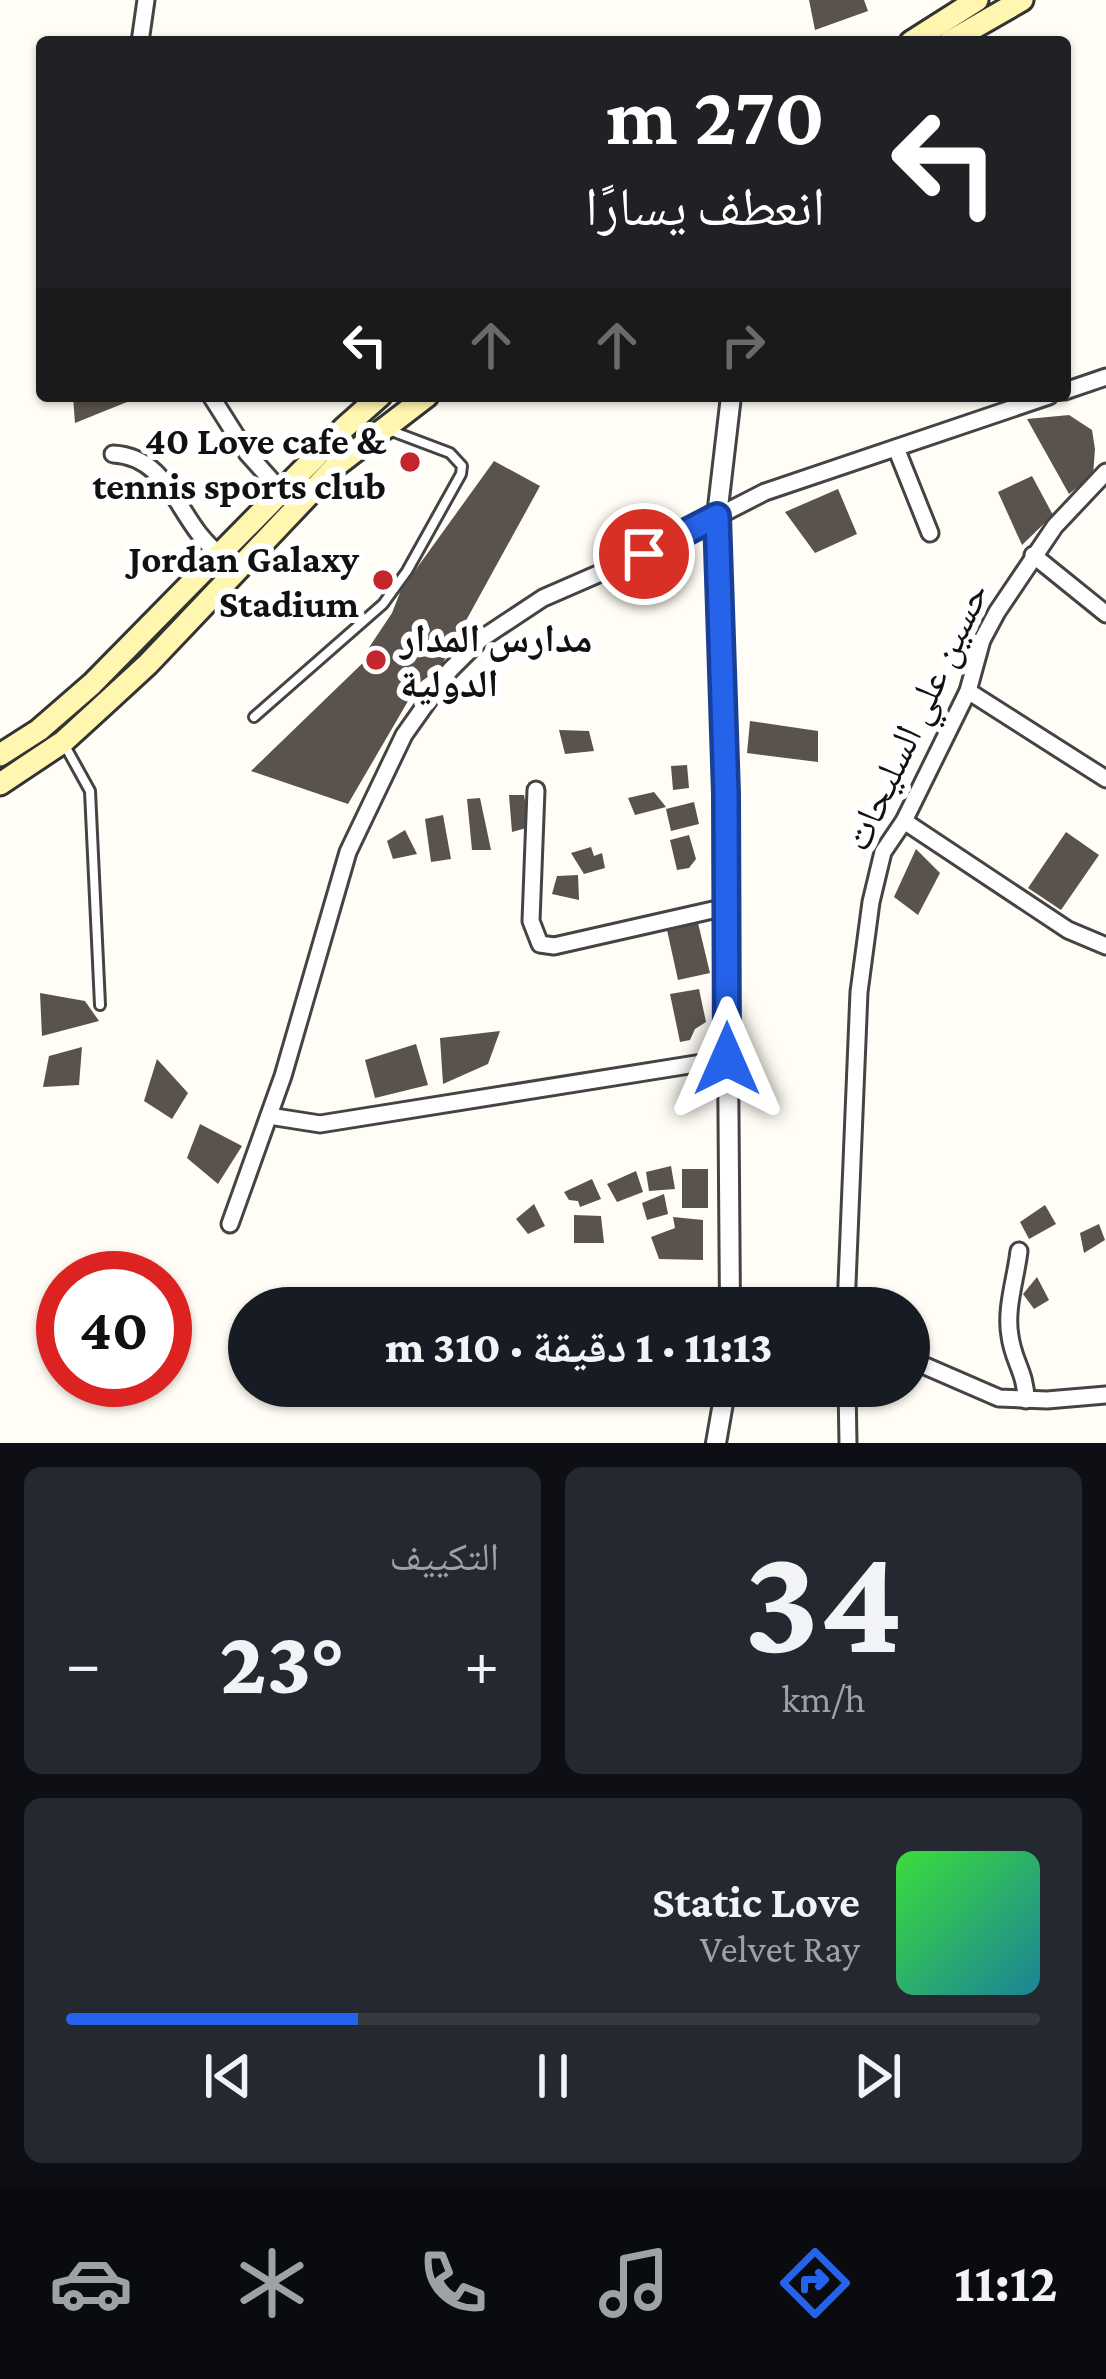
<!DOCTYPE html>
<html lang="ar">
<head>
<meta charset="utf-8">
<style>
	:root { --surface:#171b24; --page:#242831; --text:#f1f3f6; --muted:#9ea1a6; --line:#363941; --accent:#2563eb }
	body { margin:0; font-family:"Crimson Pro","Noto Naskh Arabic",serif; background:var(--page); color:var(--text); direction:rtl; height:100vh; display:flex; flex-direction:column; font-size:45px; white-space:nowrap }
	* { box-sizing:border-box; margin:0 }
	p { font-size:39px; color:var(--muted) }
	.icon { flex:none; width:66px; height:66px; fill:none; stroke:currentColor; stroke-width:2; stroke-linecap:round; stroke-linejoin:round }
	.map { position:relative; height:1443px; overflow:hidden; direction:ltr }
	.sheet { display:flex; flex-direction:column; gap:24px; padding:24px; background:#0d0f14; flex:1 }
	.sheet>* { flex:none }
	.hud { position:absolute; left:36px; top:36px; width:1035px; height:366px; border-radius:12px; box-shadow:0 3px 9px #0004; direction:rtl; background:#202124; color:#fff; overflow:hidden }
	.speed { position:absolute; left:36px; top:1251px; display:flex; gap:24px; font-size:60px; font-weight:700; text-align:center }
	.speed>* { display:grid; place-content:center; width:156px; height:156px; border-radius:50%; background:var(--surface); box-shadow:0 3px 9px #0004; line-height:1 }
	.speed .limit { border:18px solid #d22; background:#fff; color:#111 }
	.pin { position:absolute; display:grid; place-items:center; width:102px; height:102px; color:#fff; margin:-51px; border:6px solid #fff; border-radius:50%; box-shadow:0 3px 12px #0007 }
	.me { position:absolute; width:132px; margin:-66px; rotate:0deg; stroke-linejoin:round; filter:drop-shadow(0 0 9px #0008) }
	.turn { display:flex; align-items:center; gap:42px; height:252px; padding:0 48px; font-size:54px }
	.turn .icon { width:156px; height:156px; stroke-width:2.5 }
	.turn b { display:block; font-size:84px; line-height:102px }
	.lanes { display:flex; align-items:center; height:114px; padding:0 48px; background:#0003; justify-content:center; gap:60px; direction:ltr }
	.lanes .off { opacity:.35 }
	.big { font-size:90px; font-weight:800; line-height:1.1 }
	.sheet .card { flex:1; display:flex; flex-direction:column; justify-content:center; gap:18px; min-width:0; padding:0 42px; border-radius:18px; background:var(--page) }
	.sheet .dial { align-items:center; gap:0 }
	.dial b { font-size:156px; line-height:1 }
	.song { display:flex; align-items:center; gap:36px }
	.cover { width:144px; height:144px; border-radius:18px; background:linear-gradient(135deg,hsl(120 70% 55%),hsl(190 70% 35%)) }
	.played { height:12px; border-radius:6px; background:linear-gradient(90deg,var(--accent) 30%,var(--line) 30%) }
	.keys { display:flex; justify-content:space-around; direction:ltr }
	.heat { display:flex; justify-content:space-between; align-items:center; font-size:66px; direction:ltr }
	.sheet .tiles { flex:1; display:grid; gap:24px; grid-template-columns:1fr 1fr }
	.card:last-child { grid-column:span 2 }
	.trip { position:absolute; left:228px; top:1287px; width:702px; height:120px; border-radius:60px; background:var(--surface); box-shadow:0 3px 9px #0004; font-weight:800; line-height:120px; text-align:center; direction:rtl }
	.menu { display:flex; height:192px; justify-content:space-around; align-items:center; background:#090b0e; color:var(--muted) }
	.menu .icon { width:84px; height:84px }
	.menu .active { color:var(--accent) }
	.menu b { font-size:54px; color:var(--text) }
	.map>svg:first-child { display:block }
	.building { fill:#5a524d }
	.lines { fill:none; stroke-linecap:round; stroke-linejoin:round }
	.service-casing { stroke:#444; stroke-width:14 }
	.minor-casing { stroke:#444; stroke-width:21 }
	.tertiary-casing { stroke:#444; stroke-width:24 }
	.secondary-casing { stroke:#333; stroke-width:27 }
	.service { stroke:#fff; stroke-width:8 }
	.minor { stroke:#fff; stroke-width:15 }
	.tertiary { stroke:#fff; stroke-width:18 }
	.secondary { stroke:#fff6b0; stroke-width:21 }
	.route-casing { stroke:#184099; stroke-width:30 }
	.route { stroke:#2563eb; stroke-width:21 }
	.poi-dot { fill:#c4262e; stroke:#fff; stroke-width:4.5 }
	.labels { text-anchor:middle; stroke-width:12; stroke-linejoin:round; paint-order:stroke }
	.poi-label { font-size:39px; font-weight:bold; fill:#111; stroke:#fff; text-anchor:end }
	.street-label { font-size:39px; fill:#111; stroke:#fff }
</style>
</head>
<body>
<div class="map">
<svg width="1106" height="1443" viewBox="0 0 1106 1443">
	<rect width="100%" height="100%" fill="#fffdf5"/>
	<g class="building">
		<path d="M809,0H864L868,11L815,30Z"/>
		<path d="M73,396H125L127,402L75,423Z"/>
		<path d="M1069,415L1092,430L1095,449L1093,475L1069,494L1027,419Z"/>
		<path d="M494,461L540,486L440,668L418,684L348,804L251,771L371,655L379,662L368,649L392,613L401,590Z"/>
		<path d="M1032,476L1053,515L1022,545L998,492Z"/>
		<path d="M838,489L857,534L815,553L785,512Z"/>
		<path d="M750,721L818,731V762L747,753Z"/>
		<path d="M559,730L589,731L594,751L565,754Z"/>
		<path d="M687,765L689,788L673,790L671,766Z"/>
		<path d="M654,792L666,807L635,815L628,798Z"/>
		<path d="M509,795H524L530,827L512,832Z"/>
		<path d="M480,798L491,850H472L467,799Z"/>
		<path d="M694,802L699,824L671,831L666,809Z"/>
		<path d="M443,815L451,859L431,862L425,819Z"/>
		<path d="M405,830L417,854L393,859L387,841Z"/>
		<path d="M1066,832L1099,855L1061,910L1028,888Z"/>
		<path d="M689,835L696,859L689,868L677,870L670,840Z"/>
		<path d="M591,847L594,856L602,853L605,868L584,874L571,853Z"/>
		<path d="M916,849L940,873L918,915L894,897Z"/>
		<path d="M578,875L579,900L552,894L557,876Z"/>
		<path d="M698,923L710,973L678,980L667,930Z"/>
		<path d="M699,989L706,1022L695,1029L690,1040L680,1042L670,994Z"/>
		<path d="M40,993L85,1001L99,1021L42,1036Z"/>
		<path d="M500,1031L488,1064L443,1084L440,1038Z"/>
		<path d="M416,1044L428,1085L375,1098L365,1060Z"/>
		<path d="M82,1047L79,1085L43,1087L49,1056Z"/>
		<path d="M157,1059L188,1093L172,1119L144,1101Z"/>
		<path d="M200,1124L242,1146L218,1184L187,1158Z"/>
		<path d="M671,1166L675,1189L649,1191L646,1172Z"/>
		<rect x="682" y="1169" width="26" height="39"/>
		<path d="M636,1171L643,1192L617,1202L607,1184Z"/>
		<path d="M592,1179L601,1199L580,1207L578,1201L569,1200L564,1192Z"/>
		<path d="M664,1194L668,1214L647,1220L642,1203Z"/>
		<path d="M534,1204L545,1226L528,1234L516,1219Z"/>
		<path d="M1045,1205L1056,1224L1029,1239L1020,1222Z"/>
		<path d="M574,1215L601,1216L604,1243H574Z"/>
		<path d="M673,1217L703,1220V1260L659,1259L651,1237L675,1228Z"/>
		<path d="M1099,1224L1105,1240L1084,1253L1080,1233Z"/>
		<path d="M1037,1277L1049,1300L1034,1309L1023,1294Z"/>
	</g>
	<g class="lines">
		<g class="service-casing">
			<g id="service">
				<path d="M254,717L383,604L407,571L461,474L462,466L450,453L389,430"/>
				<path d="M64,744L90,791L100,1005"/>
			</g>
		</g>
		<g class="minor-casing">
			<g id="minor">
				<path d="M140,42L146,0"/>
				<path d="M1065,391L1106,377"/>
				<path d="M211,396L247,453L281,491"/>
				<path d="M896,448L930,533"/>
				<path d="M113,454C173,457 178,526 221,555"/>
				<path d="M1033,555L1106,614"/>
				<path d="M968,691L1106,779"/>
				<path d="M536,790L531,921L540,944L554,946L726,907"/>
				<path d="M904,821L1068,930L1106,946"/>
				<path d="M269,1116L320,1124L727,1059"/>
				<path d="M230,1224L283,1076L348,852L404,735L450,670L481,639L543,598L644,554L765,492L1049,396"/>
				<path d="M1019,1251C1016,1278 1005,1309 1010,1336C1013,1361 1026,1373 1026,1400"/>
				<path d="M846,1308L859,992L871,902L883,852L904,821L968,691L982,640L997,612L1055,526L1106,472"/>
				<path d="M909,1359L999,1398L1047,1400L1106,1395"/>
				<path d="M847,1386L848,1443"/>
			</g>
		</g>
		<g class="tertiary-casing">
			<g id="tertiary">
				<path d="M730,1308L726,794L717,516L731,396"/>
				<path d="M716,1443L726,1386"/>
			</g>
		</g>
		<g class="secondary-casing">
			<g id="secondary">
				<path d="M911,42L977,0"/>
				<path d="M949,42L1022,0"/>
				<path d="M0,755L39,730L92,684L345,427L380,396"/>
				<path d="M0,784L63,742L97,711L148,664L337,465L427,396"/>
			</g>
		</g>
		<use href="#service" class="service"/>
		<use href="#minor" class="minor"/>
		<use href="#tertiary" class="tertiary"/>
		<use href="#secondary" class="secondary"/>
	</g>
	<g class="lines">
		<g class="route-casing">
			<path id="route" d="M644,554L717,516L726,794L727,1059"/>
		</g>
		<use href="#route" class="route"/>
	</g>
	<g class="poi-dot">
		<circle cx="410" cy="462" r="12"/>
		<circle cx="383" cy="580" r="12"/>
		<circle cx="376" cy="660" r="12"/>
	</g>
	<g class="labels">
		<g class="poi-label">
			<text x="386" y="454">40 Love cafe &amp;<tspan x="386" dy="45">tennis sports club</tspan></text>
			<text x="359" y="572">Jordan Galaxy<tspan x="359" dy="45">Stadium</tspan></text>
			<text x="400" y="652" text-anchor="start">مدارس المدار<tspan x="400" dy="45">الدولية</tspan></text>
		</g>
		<g class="street-label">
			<text transform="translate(915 716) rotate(-65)" y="14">حسين علي السليحات</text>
		</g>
	</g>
</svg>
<div class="speed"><div class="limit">40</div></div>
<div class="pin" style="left:644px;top:554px;background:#d93025"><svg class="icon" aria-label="arrive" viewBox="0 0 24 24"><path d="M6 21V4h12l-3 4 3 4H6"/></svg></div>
<svg class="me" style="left:727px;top:1059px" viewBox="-20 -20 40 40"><path d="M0-17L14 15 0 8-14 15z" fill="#2563eb" stroke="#fff" stroke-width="4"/></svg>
<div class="trip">11:13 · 1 دقيقة · 310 m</div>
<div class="hud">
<div class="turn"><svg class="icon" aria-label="left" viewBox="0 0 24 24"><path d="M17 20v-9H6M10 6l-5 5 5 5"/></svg><div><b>270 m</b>انعطف يسارًا</div></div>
<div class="lanes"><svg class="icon" aria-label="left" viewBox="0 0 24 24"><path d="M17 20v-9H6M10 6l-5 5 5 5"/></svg><svg class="icon off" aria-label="ahead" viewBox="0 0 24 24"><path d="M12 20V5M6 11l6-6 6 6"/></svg><svg class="icon off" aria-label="ahead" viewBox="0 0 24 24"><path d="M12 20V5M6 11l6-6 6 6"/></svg><svg class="icon off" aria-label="right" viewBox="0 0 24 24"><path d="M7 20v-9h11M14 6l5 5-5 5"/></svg></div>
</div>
</div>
<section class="sheet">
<div class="tiles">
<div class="card dial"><b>34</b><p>km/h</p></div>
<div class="card"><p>التكييف</p>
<div class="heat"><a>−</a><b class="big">23°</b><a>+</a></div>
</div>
<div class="card">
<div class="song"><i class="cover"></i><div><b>Static Love</b><p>Velvet Ray</p></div></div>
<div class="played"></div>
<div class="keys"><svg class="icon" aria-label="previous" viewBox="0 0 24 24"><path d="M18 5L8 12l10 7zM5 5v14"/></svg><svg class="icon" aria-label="pause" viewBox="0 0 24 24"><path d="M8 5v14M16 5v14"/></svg><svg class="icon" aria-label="next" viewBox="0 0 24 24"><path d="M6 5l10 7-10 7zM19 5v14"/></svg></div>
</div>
</div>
</section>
<nav class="menu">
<b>11:12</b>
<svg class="icon active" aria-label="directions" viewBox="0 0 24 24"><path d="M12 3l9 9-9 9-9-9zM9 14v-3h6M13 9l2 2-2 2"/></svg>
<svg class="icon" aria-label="music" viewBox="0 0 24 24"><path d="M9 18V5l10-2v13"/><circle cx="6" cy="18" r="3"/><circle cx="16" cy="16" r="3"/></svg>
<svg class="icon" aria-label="phone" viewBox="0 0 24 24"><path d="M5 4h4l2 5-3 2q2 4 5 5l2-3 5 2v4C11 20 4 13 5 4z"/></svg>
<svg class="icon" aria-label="climate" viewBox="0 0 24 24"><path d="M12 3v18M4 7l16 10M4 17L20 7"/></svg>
<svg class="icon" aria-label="car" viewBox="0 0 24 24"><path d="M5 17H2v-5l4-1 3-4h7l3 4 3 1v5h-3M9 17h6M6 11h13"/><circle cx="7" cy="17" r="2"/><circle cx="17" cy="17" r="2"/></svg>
</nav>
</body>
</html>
